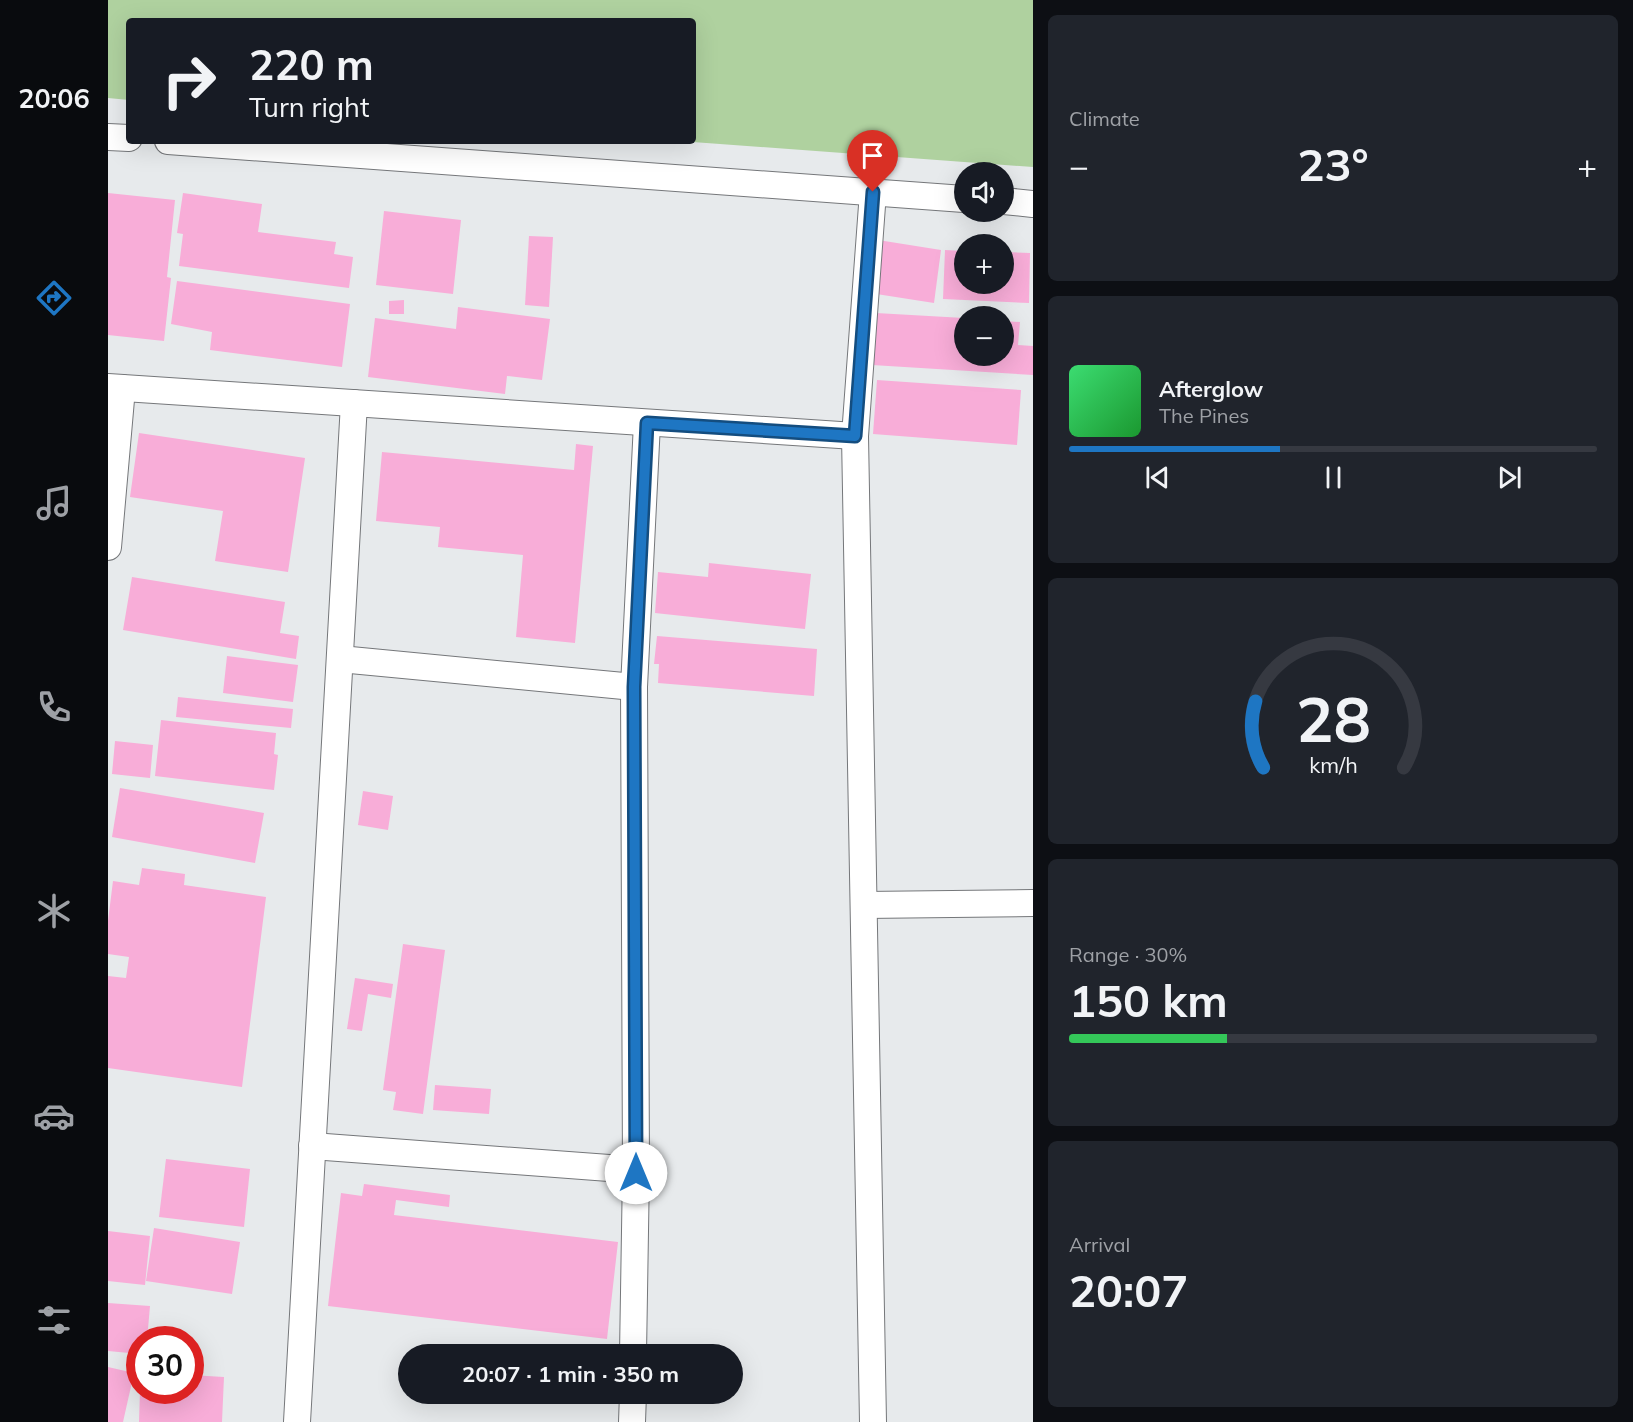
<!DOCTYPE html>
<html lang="en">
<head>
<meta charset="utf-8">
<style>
	:root { --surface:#171b24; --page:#20242c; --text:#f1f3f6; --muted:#9ea1a6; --line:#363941; --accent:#1e76c3 }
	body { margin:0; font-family:Mulish,sans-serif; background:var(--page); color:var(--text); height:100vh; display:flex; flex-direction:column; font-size:22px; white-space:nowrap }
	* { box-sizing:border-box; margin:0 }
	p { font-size:20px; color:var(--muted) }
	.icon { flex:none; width:33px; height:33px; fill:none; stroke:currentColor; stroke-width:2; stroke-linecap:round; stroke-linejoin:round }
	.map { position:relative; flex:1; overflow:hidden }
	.sheet { display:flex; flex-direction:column; gap:15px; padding:15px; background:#0d0f14; width:600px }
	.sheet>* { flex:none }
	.hud { position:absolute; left:18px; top:18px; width:570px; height:126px; border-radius:6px; box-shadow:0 6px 24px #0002; background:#171b24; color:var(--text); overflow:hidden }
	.controls { position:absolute; left:846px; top:162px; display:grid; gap:12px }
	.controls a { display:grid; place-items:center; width:60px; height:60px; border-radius:50%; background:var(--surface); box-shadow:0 6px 24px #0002; font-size:30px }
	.speed { position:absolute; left:18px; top:1326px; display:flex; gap:12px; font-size:30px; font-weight:700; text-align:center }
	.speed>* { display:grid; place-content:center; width:78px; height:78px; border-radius:50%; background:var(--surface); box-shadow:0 6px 24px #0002; line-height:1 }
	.speed .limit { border:9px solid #d22; background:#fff; color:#111 }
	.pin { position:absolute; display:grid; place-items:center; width:51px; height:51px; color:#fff; margin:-62px -26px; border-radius:50% 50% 50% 0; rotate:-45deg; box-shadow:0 0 6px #0007 }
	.pin .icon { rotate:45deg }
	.me { position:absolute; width:66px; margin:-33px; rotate:0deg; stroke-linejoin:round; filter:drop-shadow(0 0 4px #0008) }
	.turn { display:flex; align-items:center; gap:21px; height:126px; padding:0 24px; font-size:27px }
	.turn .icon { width:78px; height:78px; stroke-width:2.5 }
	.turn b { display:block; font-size:42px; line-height:51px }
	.big { font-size:45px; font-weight:700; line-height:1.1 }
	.sheet .tile { flex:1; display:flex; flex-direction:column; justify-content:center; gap:9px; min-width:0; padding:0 21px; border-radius:9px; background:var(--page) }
	.sheet .dial { align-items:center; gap:0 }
	.dial svg { height:156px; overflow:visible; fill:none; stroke:var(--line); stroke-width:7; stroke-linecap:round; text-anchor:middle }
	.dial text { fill:var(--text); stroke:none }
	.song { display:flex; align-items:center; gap:18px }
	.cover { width:72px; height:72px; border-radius:9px; background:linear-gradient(135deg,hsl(140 70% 55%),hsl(130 70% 35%)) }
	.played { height:6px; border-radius:3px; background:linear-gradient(90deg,var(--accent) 40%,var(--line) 40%) }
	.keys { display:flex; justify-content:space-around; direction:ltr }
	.heat { display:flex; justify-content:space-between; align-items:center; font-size:33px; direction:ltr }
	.charge { height:9px; border-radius:4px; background:linear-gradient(90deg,#34c759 30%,var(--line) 0) }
	.trip { position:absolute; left:290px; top:1344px; width:345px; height:60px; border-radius:30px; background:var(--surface); box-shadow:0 6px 24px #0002; font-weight:700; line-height:60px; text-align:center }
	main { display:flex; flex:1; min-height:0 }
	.tab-bar { display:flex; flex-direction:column; width:108px; justify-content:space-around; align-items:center; background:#090b0e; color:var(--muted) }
	.tab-bar .icon { width:42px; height:42px }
	.tab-bar .on { color:var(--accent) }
	.tab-bar b { font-size:27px; color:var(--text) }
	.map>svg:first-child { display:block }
	.green { fill:#afd19f }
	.building { fill:#f8add8 }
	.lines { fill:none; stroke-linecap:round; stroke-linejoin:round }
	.street-casing { stroke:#75777a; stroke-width:28 }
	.street { stroke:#fff; stroke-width:26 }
	.route-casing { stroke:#144d7f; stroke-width:15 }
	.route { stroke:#1e76c3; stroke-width:10 }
</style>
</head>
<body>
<main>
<nav class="tab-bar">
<b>20:06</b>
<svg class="icon on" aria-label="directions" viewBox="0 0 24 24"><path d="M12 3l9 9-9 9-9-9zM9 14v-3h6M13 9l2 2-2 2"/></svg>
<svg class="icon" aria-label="music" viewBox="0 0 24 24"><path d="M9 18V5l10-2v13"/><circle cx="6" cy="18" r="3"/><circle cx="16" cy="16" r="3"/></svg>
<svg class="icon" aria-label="phone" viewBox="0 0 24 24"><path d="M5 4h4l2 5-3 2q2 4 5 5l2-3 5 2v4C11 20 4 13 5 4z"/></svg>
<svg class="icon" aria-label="climate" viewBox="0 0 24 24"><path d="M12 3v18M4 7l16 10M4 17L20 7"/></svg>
<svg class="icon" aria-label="car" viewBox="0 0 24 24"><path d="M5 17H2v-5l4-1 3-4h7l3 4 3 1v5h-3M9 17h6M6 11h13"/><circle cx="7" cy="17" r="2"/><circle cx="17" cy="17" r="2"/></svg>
<svg class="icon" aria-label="filters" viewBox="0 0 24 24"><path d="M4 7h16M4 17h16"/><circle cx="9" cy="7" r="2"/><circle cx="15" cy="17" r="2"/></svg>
</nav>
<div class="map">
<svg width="925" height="1422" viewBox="0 0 925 1422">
	<rect width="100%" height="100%" fill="#e7eaec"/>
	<path class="green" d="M0,0H925V167L571,141H585V21H21V100L0,98Z"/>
	<g class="building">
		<path d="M0,193L67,200L59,277L63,278L56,341L0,335Z"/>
		<path d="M75,193L154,204L150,232L228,242L226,254L245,257L241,288L71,266L75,234L69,233Z"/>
		<path d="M276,211L353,220L345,294L268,285Z"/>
		<path d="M421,236L445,237L441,307L417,305Z"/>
		<path d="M770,240L833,250L826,303L762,293Z"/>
		<path d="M837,250L856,251V284H896V252L922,253L921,303L835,299Z"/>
		<path d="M69,281L242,304L234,367L102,350L104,332L63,324Z"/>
		<path d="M296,300V314H281V301Z"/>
		<path d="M350,307L442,319L434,380L399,376L397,394L260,377L267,318L348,329Z"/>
		<path d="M768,313L856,318V356H896V321L912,322L910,345L925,346V375L764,365Z"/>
		<path d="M769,380L913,390L909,445L765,434Z"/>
		<path d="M31,433L197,458L180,572L107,561L115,511L22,497Z"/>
		<path d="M468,444L485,446L467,643L408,637L415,555L330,547L332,527L268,521L274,452L466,470Z"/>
		<path d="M601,563L703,574L697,629L547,613L550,572L600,577Z"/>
		<path d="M24,577L177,602L172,633L191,636L188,659L15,630Z"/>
		<path d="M549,636L709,649L706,696L550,683L551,664H546Z"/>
		<path d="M119,656L190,665L185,702L115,693Z"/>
		<path d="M70,697L185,709L183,728L68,717Z"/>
		<path d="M53,720L168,733L166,754L170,755L166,790L47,776Z"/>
		<path d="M7,741L45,745L42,778L4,774Z"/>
		<path d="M12,788L156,813L147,863L4,837Z"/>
		<path d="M255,791L285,796L280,830L250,825Z"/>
		<path d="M34,868L77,874L76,885L158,897L134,1087L0,1068V976L18,978L21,957L0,954V921L5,881L31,885Z"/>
		<path d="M295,944L337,950L315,1114L285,1110L288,1092L275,1090Z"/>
		<path d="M247,978L285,984L283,998L260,994L254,1031L239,1029Z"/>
		<path d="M327,1085L383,1089L381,1114L325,1110Z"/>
		<path d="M58,1159L142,1169L136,1227L51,1217Z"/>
		<path d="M256,1184L342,1195L341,1207L288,1200L286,1215L510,1242L499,1339L220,1306L233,1193L254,1196Z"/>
		<path d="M46,1228L132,1242L124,1294L38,1281Z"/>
		<path d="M0,1231L42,1236L37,1285L0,1281Z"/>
		<path d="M0,1303L42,1306L39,1340H32V1354L0,1351Z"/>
		<path d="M0,1367L26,1373L15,1422H0Z"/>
		<path d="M82,1375L116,1377L114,1422H31L32,1390H82Z"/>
	</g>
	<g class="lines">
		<g class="street-casing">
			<g id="street">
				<path d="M0,137L21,138"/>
				<path d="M60,141L856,199"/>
				<path d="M896,201L925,204"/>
				<path d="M0,387L747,436"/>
				<path d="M0,547L14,388"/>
				<path d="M232,659L526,687"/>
				<path d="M756,905L925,903"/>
				<path d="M204,1146L528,1170"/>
				<path d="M525,1354L528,1170L526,687L539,423"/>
				<path d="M189,1422L246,403"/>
				<path d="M524,1422L525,1394"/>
				<path d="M765,1422L747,436L765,192"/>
			</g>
		</g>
		<use href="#street" class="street"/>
	</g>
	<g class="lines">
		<g class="route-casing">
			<path id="route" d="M528,1173L526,687L539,423L747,436L765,192"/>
		</g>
		<use href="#route" class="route"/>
	</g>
</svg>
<div class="controls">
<a><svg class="icon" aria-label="sound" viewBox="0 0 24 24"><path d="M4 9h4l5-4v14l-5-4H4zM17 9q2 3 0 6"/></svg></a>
<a>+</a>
<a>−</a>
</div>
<div class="speed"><div class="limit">30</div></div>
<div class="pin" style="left:765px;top:192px;background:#d93025"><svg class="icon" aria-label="arrive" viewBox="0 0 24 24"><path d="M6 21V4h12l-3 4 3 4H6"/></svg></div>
<svg class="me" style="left:528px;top:1173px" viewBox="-20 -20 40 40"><circle r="19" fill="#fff"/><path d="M0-13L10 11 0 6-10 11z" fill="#1e76c3"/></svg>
<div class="trip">20:07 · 1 min · 350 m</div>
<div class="hud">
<div class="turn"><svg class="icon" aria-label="right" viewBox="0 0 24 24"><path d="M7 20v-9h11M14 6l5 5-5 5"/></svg><div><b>220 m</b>Turn right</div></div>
</div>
</div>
<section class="sheet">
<div class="tile"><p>Climate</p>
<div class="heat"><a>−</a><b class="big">23°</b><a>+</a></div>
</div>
<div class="tile">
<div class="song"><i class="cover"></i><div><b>Afterglow</b><p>The Pines</p></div></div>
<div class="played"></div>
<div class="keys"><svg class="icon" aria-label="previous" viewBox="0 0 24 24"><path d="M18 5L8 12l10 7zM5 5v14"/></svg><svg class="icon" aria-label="pause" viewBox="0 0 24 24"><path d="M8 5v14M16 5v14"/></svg><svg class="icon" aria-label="next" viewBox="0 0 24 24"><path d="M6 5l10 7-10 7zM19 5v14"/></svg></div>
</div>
<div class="tile dial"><svg viewBox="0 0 100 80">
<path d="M14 69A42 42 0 1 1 86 69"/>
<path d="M14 69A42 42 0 0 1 10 35" stroke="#1e76c3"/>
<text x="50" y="56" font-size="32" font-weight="700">28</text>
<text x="50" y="72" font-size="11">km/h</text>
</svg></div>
<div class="tile"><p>Range · 30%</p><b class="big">150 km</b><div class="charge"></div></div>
<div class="tile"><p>Arrival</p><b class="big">20:07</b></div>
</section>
</main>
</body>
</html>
